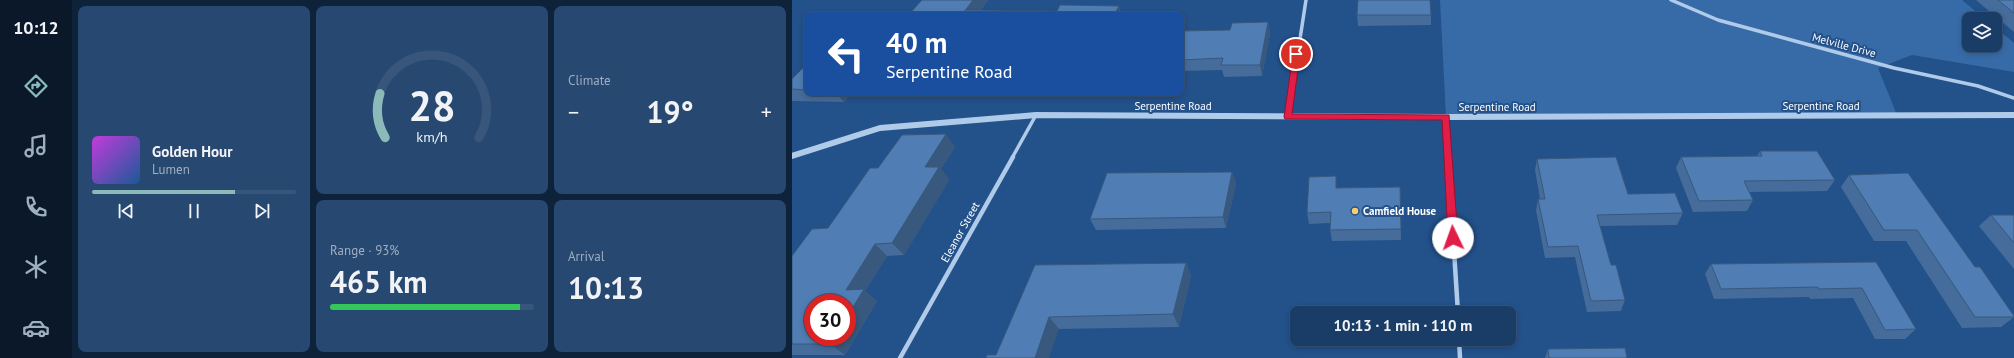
<!DOCTYPE html>
<html lang="en">
<head>
<meta charset="utf-8">
<style>
	:root { --surface:#1a3d68; --page:#274871; --text:#f1f3f6; --muted:#9faec0; --line:#38567c; --accent:#8bbbb9 }
	body { margin:0; font-family:"PT Sans",sans-serif; background:var(--page); color:var(--text); height:100vh; display:flex; flex-direction:column; font-size:15px; white-space:nowrap }
	* { box-sizing:border-box; margin:0 }
	p { font-size:13px; color:var(--muted) }
	.icon { flex:none; width:22px; height:22px; fill:none; stroke:currentColor; stroke-width:2; stroke-linecap:round; stroke-linejoin:round }
	.map { position:relative; flex:1; overflow:hidden }
	.side { display:flex; flex-direction:column; gap:6px; padding:6px; background:#0e2239; width:720px }
	.side>* { flex:none }
	.guide { position:absolute; left:12px; top:12px; width:380px; height:84px; border-radius:8px; box-shadow:0 2px 6px #0003,0 0 0 1px var(--line); background:#1a4fa0; color:#fff; overflow:hidden }
	.buttons { position:absolute; left:1170px; top:12px; display:grid; gap:8px }
	.buttons a { display:grid; place-items:center; width:40px; height:40px; border-radius:8px; background:var(--surface); box-shadow:0 2px 6px #0003,0 0 0 1px var(--line); font-size:20px }
	.speed { position:absolute; left:12px; top:294px; display:flex; gap:8px; font-size:20px; font-weight:700; text-align:center }
	.speed>* { display:grid; place-content:center; width:52px; height:52px; border-radius:50%; background:var(--surface); box-shadow:0 2px 6px #0003,0 0 0 1px var(--line); line-height:1 }
	.speed .limit { border:6px solid #d22; background:#fff; color:#111 }
	.pin { position:absolute; display:grid; place-items:center; width:34px; height:34px; color:#fff; margin:-17px; border:2px solid #fff; border-radius:50%; box-shadow:0 1px 4px #0007 }
	.me { position:absolute; width:44px; margin:-22px; rotate:357deg; stroke-linejoin:round; filter:drop-shadow(0 0 3px #0008) }
	.turn { display:flex; align-items:center; gap:14px; height:84px; padding:0 16px; font-size:18px }
	.turn .icon { width:52px; height:52px; stroke-width:2.5 }
	.turn b { display:block; font-size:28px; line-height:34px }
	.big { font-size:30px; font-weight:700; line-height:1.1 }
	.side .tile { flex:1; display:flex; flex-direction:column; justify-content:center; gap:6px; min-width:0; padding:0 14px; border-radius:8px; background:var(--page) }
	.side .dial { align-items:center; gap:0 }
	.dial svg { height:104px; overflow:visible; fill:none; stroke:var(--line); stroke-width:7; stroke-linecap:round; text-anchor:middle }
	.dial text { fill:var(--text); stroke:none }
	.song { display:flex; align-items:center; gap:12px }
	.cover { width:48px; height:48px; border-radius:6px; background:linear-gradient(135deg,hsl(290 70% 55%),hsl(210 70% 35%)) }
	.played { height:4px; border-radius:2px; background:linear-gradient(90deg,var(--accent) 70%,var(--line) 70%) }
	.keys { display:flex; justify-content:space-around; direction:ltr }
	.heat { display:flex; justify-content:space-between; align-items:center; font-size:22px; direction:ltr }
	.charge { height:6px; border-radius:3px; background:linear-gradient(90deg,#34c759 93%,var(--line) 0) }
	.side .tiles { flex:1; display:grid; gap:6px; grid-template-columns:repeat(3,1fr) }
	.tile:first-child { grid-row:span 2 }
	.trip { position:absolute; left:498px; top:306px; width:226px; height:40px; border-radius:8px; background:var(--surface); box-shadow:0 2px 6px #0003,0 0 0 1px var(--line); font-weight:700; line-height:40px; text-align:center }
	main { display:flex; flex:1; min-height:0 }
	.tab-bar { display:flex; flex-direction:column; width:72px; justify-content:space-around; align-items:center; background:#0a182a; color:var(--muted) }
	.tab-bar .icon { width:28px; height:28px }
	.tab-bar .current { color:var(--accent) }
	.tab-bar b { font-size:18px; color:var(--text) }
	.map>svg:first-child { display:block }
	.green { fill:#376ba7 }
	.lines { fill:none; stroke-linecap:round; stroke-linejoin:round }
	.minor-far1 { stroke:#b0cbea; stroke-width:3.5 }
	.minor { stroke:#b0cbea; stroke-width:4.5 }
	.tertiary { stroke:#b0cbea; stroke-width:6 }
	.wall { fill:#456c9a }
	.shaded-wall { fill:#38587d }
	.building { fill:#507db3; stroke:#38587d }
	.route { fill:#e11d48; stroke:#92132f }
	.poi-dot { fill:#f5ce73; stroke:#23518a; stroke-width:1.5 }
	.labels { text-anchor:middle; stroke-width:4; stroke-linejoin:round; paint-order:stroke }
	.street-label { font-size:11px; fill:#fff; stroke:#23518a }
	.poi-label { font-size:11px; font-weight:bold; fill:#fff; stroke:#23518a; text-anchor:start }
</style>
</head>
<body>
<main>
<nav class="tab-bar">
<b>10:12</b>
<svg class="icon current" aria-label="directions" viewBox="0 0 24 24"><path d="M12 3l9 9-9 9-9-9zM9 14v-3h6M13 9l2 2-2 2"/></svg>
<svg class="icon" aria-label="music" viewBox="0 0 24 24"><path d="M9 18V5l10-2v13"/><circle cx="6" cy="18" r="3"/><circle cx="16" cy="16" r="3"/></svg>
<svg class="icon" aria-label="phone" viewBox="0 0 24 24"><path d="M5 4h4l2 5-3 2q2 4 5 5l2-3 5 2v4C11 20 4 13 5 4z"/></svg>
<svg class="icon" aria-label="climate" viewBox="0 0 24 24"><path d="M12 3v18M4 7l16 10M4 17L20 7"/></svg>
<svg class="icon" aria-label="car" viewBox="0 0 24 24"><path d="M5 17H2v-5l4-1 3-4h7l3 4 3 1v5h-3M9 17h6M6 11h13"/><circle cx="7" cy="17" r="2"/><circle cx="17" cy="17" r="2"/></svg>
</nav>
<section class="side">
<div class="tiles">
<div class="tile">
<div class="song"><i class="cover"></i><div><b>Golden Hour</b><p>Lumen</p></div></div>
<div class="played"></div>
<div class="keys"><svg class="icon" aria-label="previous" viewBox="0 0 24 24"><path d="M18 5L8 12l10 7zM5 5v14"/></svg><svg class="icon" aria-label="pause" viewBox="0 0 24 24"><path d="M8 5v14M16 5v14"/></svg><svg class="icon" aria-label="next" viewBox="0 0 24 24"><path d="M6 5l10 7-10 7zM19 5v14"/></svg></div>
</div>
<div class="tile dial"><svg viewBox="0 0 100 80">
<path d="M14 69A42 42 0 1 1 86 69"/>
<path d="M14 69A42 42 0 0 1 10 35" stroke="#8bbbb9"/>
<text x="50" y="56" font-size="32" font-weight="700">28</text>
<text x="50" y="72" font-size="11">km/h</text>
</svg></div>
<div class="tile"><p>Climate</p>
<div class="heat"><a>−</a><b class="big">19°</b><a>+</a></div>
</div>
<div class="tile"><p>Range · 93%</p><b class="big">465 km</b><div class="charge"></div></div>
<div class="tile"><p>Arrival</p><b class="big">10:13</b></div>
</div>
</section>
<div class="map">
<svg width="1222" height="358" viewBox="0 0 1222 358">
	<rect width="100%" height="100%" fill="#23518a"/>
	<path class="green" d="M648,0H1170L1193,19H1177V45H1203V27L1222,43V72L1120,55L1086,68L1105,115L654,117Z"/>
	<g class="lines">
		<g class="minor-far1">
			<path d="M879,0L926,20L1102,68L1186,86L1222,98"/>
			<path d="M496,117L514,0"/>
			<path d="M654,117L656,158"/>
			<path d="M220,158L244,115"/>
		</g>
		<g class="minor">
			<path d="M656,157L666,313"/>
			<path d="M667,339L668,358"/>
			<path d="M108,358L221,157"/>
		</g>
		<path class="tertiary" d="M0,156L88,128L244,115L654,117L1222,115"/>
	</g>
	<g class="wall">
		<path d="M196,0L189,10L330,15H121L119,12Z"/>
		<path d="M1184,0H1222V32Z"/>
		<path d="M565,15H639V25L566,26Z"/>
		<path d="M476,22L478,34L470,76L432,77L430,70L389,71V31L438,30Z"/>
		<path d="M15,64V93H60L52,102L0,101V89Z"/>
		<path d="M163,147L149,169L157,180L112,255L95,256L73,291L85,301L53,355H0V256L36,228L86,168Z"/>
		<path d="M968,151L1043,180L1035,191L958,192L961,200L955,211L901,212L884,168L889,157L965,156Z"/>
		<path d="M745,159L836,194L891,213L885,225L808,226L819,265L833,300L829,311L795,312L783,257L753,258L744,210L746,199H748L743,170Z"/>
		<path d="M440,172L444,183L434,228L304,230L298,219Z"/>
		<path d="M1057,175L1183,267L1222,316V317L1209,327L1170,328L1114,241H1082L1049,187Z"/>
		<path d="M608,187L609,240L540,241L538,230V223L517,224L515,213L545,188Z"/>
		<path d="M1199,215H1222V269L1187,226Z"/>
		<path d="M1084,262L1124,329L1113,339H1083L1061,298L1018,299L1017,297L922,299L913,274L919,264Z"/>
		<path d="M394,263L399,276L387,327L267,329L204,355L243,265Z"/>
		<path d="M756,349L757,358H753Z"/>
	</g>
	<g class="shaded-wall">
		<path d="M181,0H196L185,15L172,12Z"/>
		<path d="M327,6L330,15H322Z"/>
		<path d="M476,22L478,34L470,76L468,65Z"/>
		<path d="M44,93H60L52,102Z"/>
		<path d="M154,134L163,147L149,169L157,180L112,255L100,243L133,167Z"/>
		<path d="M440,172L444,183L434,228L431,217Z"/>
		<path d="M544,176L545,188V200L544,188Z"/>
		<path d="M83,244L95,256L73,291L85,301L53,355L38,344L42,337H55L54,290Z"/>
		<path d="M394,263L399,276L387,327L381,314Z"/>
		<path d="M257,317L267,329L257,358H243Z"/>
	</g>
	<g class="building">
		<path d="M130,0H181L172,12H119Z"/>
		<path d="M566,0H638L639,15H565Z"/>
		<path d="M1206,0H1222V13Z"/>
		<path d="M268,5L327,6L322,15H170L174,10L265,11Z"/>
		<path d="M476,22L468,65H429L431,58L389,60V31L438,30L440,23Z"/>
		<path d="M15,64V90L0,89V79Z"/>
		<path d="M154,134L133,167H147L100,243L83,244L54,290L72,289L55,317V303H21V337H42L38,344H0V256L20,229L36,228L78,168H86L110,135Z"/>
		<path d="M968,151H1025L1043,180L952,181L961,200L907,201L889,157L970,156Z"/>
		<path d="M824,157L836,194L883,193L891,213L805,215L819,265H824L833,300L799,301L786,246L756,247L746,199H753L745,159Z"/>
		<path d="M440,172L431,217L298,219L315,173Z"/>
		<path d="M1116,173L1183,267H1188L1222,316V317H1183L1125,230H1092L1057,175Z"/>
		<path d="M544,176V188L608,187L609,229L538,230L539,212L515,213L517,177Z"/>
		<path d="M1199,215H1222V243Z"/>
		<path d="M1084,262L1124,329L1093,330L1070,288L1026,289V287L929,289L919,264Z"/>
		<path d="M394,263L381,314L257,317L243,358H194L195,355H204L243,265Z"/>
		<path d="M833,348L835,358H757L756,349Z"/>
	</g>
	<path class="route" d="M501,53L508,54L500,114L657,115L666,238L665,240L661,242L656,238L650,120L493,119L492,117Z"/>
	<circle class="poi-dot" cx="563" cy="211" r="4"/>
	<g class="labels">
		<g class="street-label">
			<text transform="translate(1052 45) rotate(15)" y="4">Melville Drive</text>
			<text x="381" y="110">Serpentine Road</text>
			<text x="1029" y="110">Serpentine Road</text>
			<text x="705" y="111">Serpentine Road</text>
			<text transform="translate(168 232) rotate(-61)" y="4">Eleanor Street</text>
		</g>
		<g class="poi-label">
			<text x="571" y="215">Camfield House</text>
		</g>
	</g>
</svg>
<div class="buttons">
<a><svg class="icon" aria-label="layers" viewBox="0 0 24 24"><path d="M12 4l9 5-9 5-9-5zM3 14l9 5 9-5"/></svg></a>
</div>
<div class="speed"><div class="limit">30</div></div>
<div class="pin" style="left:504px;top:54px;background:#d93025"><svg class="icon" aria-label="arrive" viewBox="0 0 24 24"><path d="M6 21V4h12l-3 4 3 4H6"/></svg></div>
<svg class="me" style="left:661px;top:238px" viewBox="-20 -20 40 40"><circle r="19" fill="#fff"/><path d="M0-13L10 11 0 6-10 11z" fill="#e11d48"/></svg>
<div class="trip">10:13 · 1 min · 110 m</div>
<div class="guide">
<div class="turn"><svg class="icon" aria-label="left" viewBox="0 0 24 24"><path d="M17 20v-9H6M10 6l-5 5 5 5"/></svg><div><b>40 m</b>Serpentine Road</div></div>
</div>
</div>
</main>
</body>
</html>
